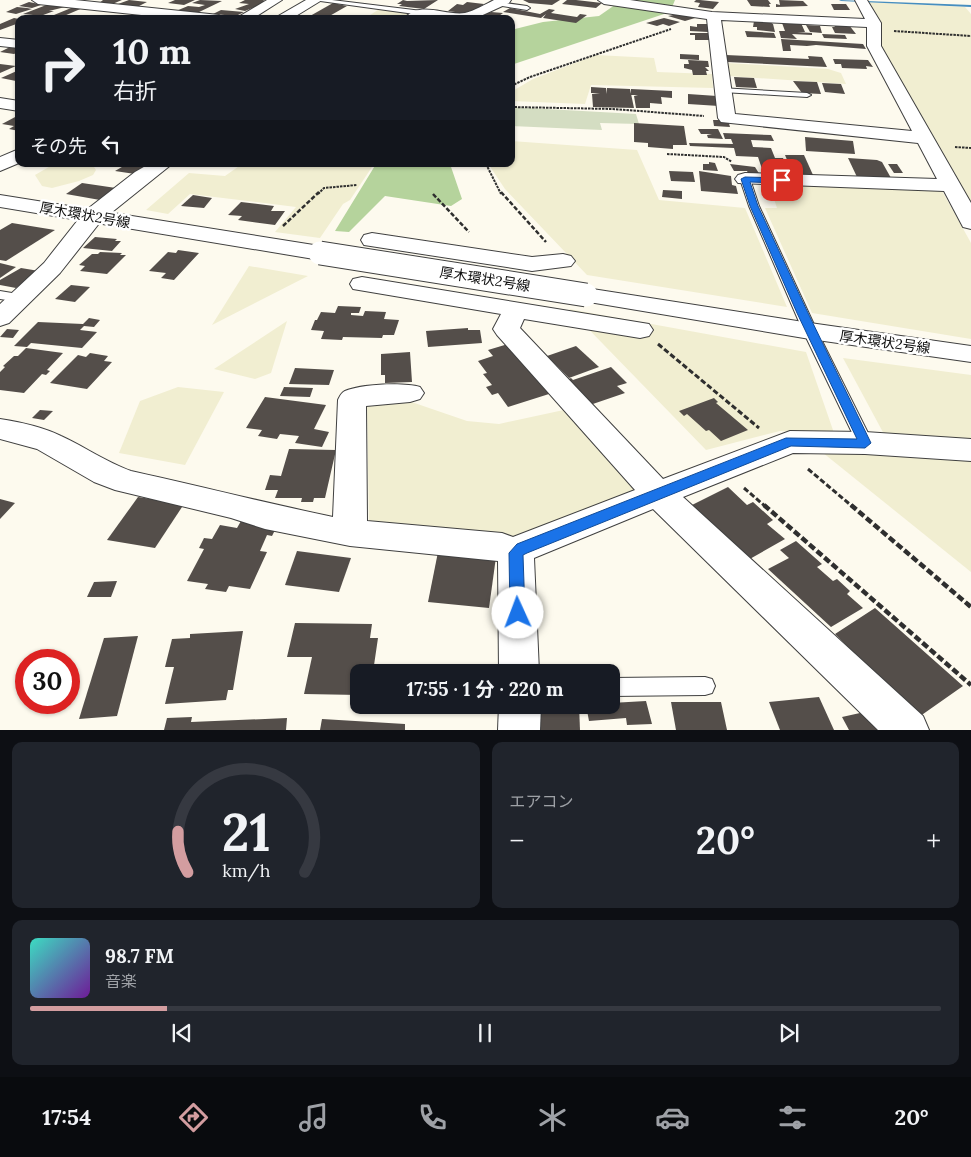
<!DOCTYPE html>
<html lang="ja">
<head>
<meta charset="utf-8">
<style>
	:root { --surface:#171b24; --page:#20242c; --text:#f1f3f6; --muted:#9ea1a6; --line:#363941; --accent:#d39da0 }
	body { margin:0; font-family:Lora,"Noto Sans JP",serif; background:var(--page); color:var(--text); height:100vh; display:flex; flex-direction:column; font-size:19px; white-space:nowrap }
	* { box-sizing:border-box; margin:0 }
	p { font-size:16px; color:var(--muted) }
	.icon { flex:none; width:28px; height:28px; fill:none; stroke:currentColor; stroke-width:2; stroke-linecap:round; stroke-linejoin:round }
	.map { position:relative; height:730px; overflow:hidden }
	.side { display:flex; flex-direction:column; gap:12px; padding:12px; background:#0d0f14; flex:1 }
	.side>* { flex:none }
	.hud { position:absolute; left:15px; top:15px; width:500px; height:152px; border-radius:10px; box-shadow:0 1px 4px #0004; background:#171b24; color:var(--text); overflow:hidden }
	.speed { position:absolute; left:15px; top:649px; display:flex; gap:10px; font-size:25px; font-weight:700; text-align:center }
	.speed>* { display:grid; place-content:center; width:65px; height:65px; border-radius:50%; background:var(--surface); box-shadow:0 1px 4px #0004; line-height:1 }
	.speed .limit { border:8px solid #d22; background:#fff; color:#111 }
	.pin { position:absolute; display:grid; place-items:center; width:42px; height:42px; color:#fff; margin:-21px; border-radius:10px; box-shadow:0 2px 8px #0006 }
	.me { position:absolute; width:55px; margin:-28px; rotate:358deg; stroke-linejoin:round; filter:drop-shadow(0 0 4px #0008) }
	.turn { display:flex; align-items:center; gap:18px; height:105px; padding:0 15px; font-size:22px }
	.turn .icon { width:65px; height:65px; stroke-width:2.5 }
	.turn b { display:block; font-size:35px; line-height:42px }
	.then { display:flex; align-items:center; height:48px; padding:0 15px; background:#0003; gap:10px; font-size:19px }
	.big { font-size:38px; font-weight:700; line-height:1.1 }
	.side .tile { flex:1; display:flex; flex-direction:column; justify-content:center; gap:8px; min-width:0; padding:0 18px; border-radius:10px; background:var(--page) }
	.side .dial { align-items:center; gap:0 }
	.dial svg { height:130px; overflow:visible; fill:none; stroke:var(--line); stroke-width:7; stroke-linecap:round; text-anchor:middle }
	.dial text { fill:var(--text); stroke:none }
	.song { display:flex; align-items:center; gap:15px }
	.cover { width:60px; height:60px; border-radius:8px; background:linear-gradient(135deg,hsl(170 70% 55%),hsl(280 70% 35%)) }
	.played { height:5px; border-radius:2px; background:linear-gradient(90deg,var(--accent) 15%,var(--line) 15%) }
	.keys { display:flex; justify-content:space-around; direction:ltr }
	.heat { display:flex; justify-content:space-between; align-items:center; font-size:28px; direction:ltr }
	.side .tiles { flex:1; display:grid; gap:12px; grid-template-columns:1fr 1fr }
	.tile:last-child { grid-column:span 2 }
	.trip { position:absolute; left:350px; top:664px; width:270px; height:50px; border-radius:10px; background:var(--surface); box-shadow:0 1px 4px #0004; font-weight:700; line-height:50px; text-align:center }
	.tab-bar { display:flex; height:80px; justify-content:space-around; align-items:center; background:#090b0e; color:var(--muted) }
	.tab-bar .icon { width:35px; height:35px }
	.tab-bar .on { color:var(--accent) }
	.tab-bar b { font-size:22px; color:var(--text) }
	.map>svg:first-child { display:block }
	.farmland { fill:#f1eed1 }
	.forest { fill:#b5d39c }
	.cemetery { fill:#d4ddc2 }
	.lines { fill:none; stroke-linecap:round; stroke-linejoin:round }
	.stream { fill:#478ebf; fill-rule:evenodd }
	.building { fill:#544e4a }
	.service-casing { stroke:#404040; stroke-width:2 }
	.minor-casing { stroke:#404040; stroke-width:2 }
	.tertiary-casing { stroke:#404040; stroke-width:2 }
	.path-far3 { stroke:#2f2f2f; stroke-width:2; stroke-dasharray:2.5 1; stroke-linecap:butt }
	.path-far2 { stroke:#2f2f2f; stroke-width:2.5; stroke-dasharray:4.5 2; stroke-linecap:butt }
	.path-far1 { stroke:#2f2f2f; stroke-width:3; stroke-dasharray:5.5 2.5; stroke-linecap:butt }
	.path { stroke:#2f2f2f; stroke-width:4.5; stroke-dasharray:7 3; stroke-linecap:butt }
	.service { fill:#fff; fill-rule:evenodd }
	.minor { fill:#fff; fill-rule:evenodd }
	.tertiary { fill:#fff; fill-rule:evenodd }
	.tertiary-bridge-casing { stroke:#404040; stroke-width:25; stroke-linecap:butt }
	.tertiary-bridge { stroke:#fff; stroke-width:23 }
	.route { fill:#1a73e8; stroke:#114b97 }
	.labels { text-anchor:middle; stroke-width:5; stroke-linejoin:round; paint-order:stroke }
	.street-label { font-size:14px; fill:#0d0d0d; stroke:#fff }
</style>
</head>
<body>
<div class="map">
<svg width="971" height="730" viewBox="0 0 971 730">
	<rect width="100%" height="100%" fill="#fdfaee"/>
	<g class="farmland">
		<path d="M868,2L965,7L971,14V204L877,42Z"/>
		<path d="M381,8L411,12L403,19H364Z"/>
		<path d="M596,55L654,58L657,72L712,74L713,88L591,85L585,104L511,101V92L533,79Z"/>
		<path d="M727,63L828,69L841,73L846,84L728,76Z"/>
		<path d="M511,141L637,150L659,200L745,208L787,307L587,275L505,189L491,168V164H511Z"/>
		<path d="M54,164H92L96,170L93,175L79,181L52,188L42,186L35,175Z"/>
		<path d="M242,164H374L350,200L343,204L320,238L275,232L296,207L190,194L168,214L146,210L189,173L225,176Z"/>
		<path d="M769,184L941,189L971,243V339L812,313L765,208H777Z"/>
		<path d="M249,266L308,276L212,325Z"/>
		<path d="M569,309L806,352L834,433L780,431L706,450Z"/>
		<path d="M287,321L271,373L255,379L214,369Z"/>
		<path d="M843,358L971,375V442L885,436Z"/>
		<path d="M178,387L224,392L185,465L119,453L140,401Z"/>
		<path d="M397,397L467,421L499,424L573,408L645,492L538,540L369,523L367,402Z"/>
		<path d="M817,448L971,457V572Z"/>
	</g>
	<g class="forest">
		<path d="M622,0H675L670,12L511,65V30L543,22L599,16Z"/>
		<path d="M376,164H450L462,199L451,206L385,196L349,232L335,231Z"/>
	</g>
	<path class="cemetery" d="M511,107L636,114L639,124L600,123L602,130L511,126Z"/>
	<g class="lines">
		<path class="stream" d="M839,0L971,5V7L841,1Z"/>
	</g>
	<g class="building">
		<path d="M103,0H122L110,5L98,4Z"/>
		<path d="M129,0L147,2L137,7L118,4Z"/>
		<path d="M175,0H195L184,5L168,3Z"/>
		<path d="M200,0L222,1L195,14L176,11L188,6L199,7L205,5L192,3Z"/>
		<path d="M245,0H265L263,1L267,2L245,11L235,9L249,4L239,3Z"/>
		<path d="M403,0L407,1L438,0L424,9L399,6L402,4H397Z"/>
		<path d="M523,0H560L552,5L529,3Z"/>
		<path d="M567,0H576L602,3L596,8L562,4Z"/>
		<path d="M696,0H700L719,2L713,9L698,7L700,3L694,2Z"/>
		<path d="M747,0H768L771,4H769L770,7L751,6Z"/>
		<path d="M779,0L803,1L808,6L776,7V4L780,5Z"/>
		<path d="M29,2L39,4L41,5L32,8L19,6Z"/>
		<path d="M467,2L484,4L470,14L452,13L455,12L448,11L457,4L463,5Z"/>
		<path d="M333,3L347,6L326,18L310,16Z"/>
		<path d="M49,4L65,7L49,11H54L35,18L26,17L33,15L23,14Z"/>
		<path d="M831,4H846L850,10H834Z"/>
		<path d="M76,6L85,7L57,19H40L49,15H54Z"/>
		<path d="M17,7L27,8L32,9L16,14L6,12Z"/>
		<path d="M510,8L540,14L549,9L555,10L551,13L577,17L580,14L587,15L576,23L543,18L546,14L541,18L503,12Z"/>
		<path d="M221,10L244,12L236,16L213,14Z"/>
		<path d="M491,12L503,13L495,19L479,16Z"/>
		<path d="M679,14L695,18L685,21L668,16Z"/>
		<path d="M14,18L19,19V23L0,30V24Z"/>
		<path d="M664,18L680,22L669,26L663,24L657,26L646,23Z"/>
		<path d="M754,21L770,22L773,24L775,32L757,30V27H753Z"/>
		<path d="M782,23H801L805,32H797L812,33V35L792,34L797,39L781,38L779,31H785Z"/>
		<path d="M697,24H708V32L690,31V26L697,27Z"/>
		<path d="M833,24L849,25L856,34L835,33L832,27H835Z"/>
		<path d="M806,25L820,26L822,33L810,32Z"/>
		<path d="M745,31L774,33L776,38L747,37Z"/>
		<path d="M690,33H709V40H695V35H690Z"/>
		<path d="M822,34L845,35L847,39L824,38Z"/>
		<path d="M781,39L863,44L866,49L816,45L807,46L790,45L791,51H783Z"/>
		<path d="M12,46H19V52L14,54L0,52Z"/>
		<path d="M680,54L699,55V60L680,59Z"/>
		<path d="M726,55L809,59L808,56L822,57L827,67L727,62Z"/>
		<path d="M833,59L868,60L873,67L866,66L867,69L842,68L841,64H835Z"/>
		<path d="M688,60L708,61L709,67H705L709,71H706L707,75H693L692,70L684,68V64H689Z"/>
		<path d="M0,64L16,66L0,73Z"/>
		<path d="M19,70V79L16,81L1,78Z"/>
		<path d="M734,77L754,78L757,88L736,87Z"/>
		<path d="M793,81L817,82L821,94L802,93Z"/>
		<path d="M822,83L841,84L845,94L825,92Z"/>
		<path d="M591,87L606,88V94L607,88L630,89L634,108L593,107L592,94L600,93H591Z"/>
		<path d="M631,89L672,91V98L661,97L662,104L650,103V108H636L634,96L638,95H631Z"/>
		<path d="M688,94L717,96L719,106L688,104Z"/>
		<path d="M17,116L19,131L9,129L14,126L2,124Z"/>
		<path d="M713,120H728L730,127L714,126Z"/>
		<path d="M634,123L684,126L687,145H673V149L648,147V143L634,142Z"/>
		<path d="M698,129H718L723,139L708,138L707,135L712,134H701Z"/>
		<path d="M723,133L771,135L774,141L751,140L753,147L771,148L775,158H783L791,176L764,175L758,157L736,156L734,148L690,146L689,143L733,144L731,139H725Z"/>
		<path d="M805,137L853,141L855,154L806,151Z"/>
		<path d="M785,155H804L813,175L793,174Z"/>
		<path d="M848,158L877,160L882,162L891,178L857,177Z"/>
		<path d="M709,162L715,163L718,171L703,170V164H709Z"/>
		<path d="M127,164H150L135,174L115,171Z"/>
		<path d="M730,164L755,167L760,175H749L747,171H734Z"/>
		<path d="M888,164H897L903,173H894Z"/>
		<path d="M669,171L693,172L695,182L671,181Z"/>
		<path d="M699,171L731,176L732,185L736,186L738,194L701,191Z"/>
		<path d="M82,183L116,188L100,200L66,194Z"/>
		<path d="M663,190L682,191V199L662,197Z"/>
		<path d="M193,195L212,198L204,208L181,206Z"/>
		<path d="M241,202L274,206L271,211H285L275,225L238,220L242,216L228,215Z"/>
		<path d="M12,223L55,230L6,261L0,260V230Z"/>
		<path d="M95,237L117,239L115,241H121L112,251L83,248Z"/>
		<path d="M178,250L199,253L174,280L161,278L166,273L149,271L168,252L176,253Z"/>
		<path d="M100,252L122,253L120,255H126L107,274L80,271L85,266L79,265L92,254H98Z"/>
		<path d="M0,263L16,267L0,278Z"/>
		<path d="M21,268L39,271L16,288L0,285V280Z"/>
		<path d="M71,285L90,287L75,302L55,299Z"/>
		<path d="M338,306L361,307L359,313H351V315L363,316L365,311L386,312L384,319L399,320L394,335H383L382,338L343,337L342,340L321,339L324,331L311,330L315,320H317L321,312L335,313Z"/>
		<path d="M89,318L100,320L94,327L84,326L80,330L97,332L82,348L31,343L27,347L14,346L38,322L83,324Z"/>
		<path d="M468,328V330H480L482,343L428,347L426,331Z"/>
		<path d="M7,329L19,330L13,338L0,337Z"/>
		<path d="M508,344L549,394L508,407L498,393L492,395L486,387L492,385L483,374L487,373L478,361L493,356L488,350Z"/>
		<path d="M576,346L599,367L569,378L547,356Z"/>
		<path d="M26,348L63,353L47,370L50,371L46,375L42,374L24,393L0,390V372L5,367L3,366L14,356H18Z"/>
		<path d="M410,352L412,382L385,383V375H381V354Z"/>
		<path d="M90,353L108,356L104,361L112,362L87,389L50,383L78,355L86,357Z"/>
		<path d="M611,367L627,383L617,386L625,393L587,406L564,381L571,378L573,380Z"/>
		<path d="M295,368L334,370L329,385L289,384Z"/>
		<path d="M284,387L313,388L310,397L280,396Z"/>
		<path d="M265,397L326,405L314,429L329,432L322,447L295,443L299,436L280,434L277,439L258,436L262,430L246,428Z"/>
		<path d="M714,398L718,402L716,403L748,430L721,441L709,430L706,431L687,414L684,416L679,411Z"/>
		<path d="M40,410L53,411L44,420L32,418Z"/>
		<path d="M289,449L336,450L325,498H314L313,502H301L302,498H275L278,490H265L270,475L281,476Z"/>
		<path d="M728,487L747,505L753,502L773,520L767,524L785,539L748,560L688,507Z"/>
		<path d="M138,497L184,504L155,548L107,540Z"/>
		<path d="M0,499L15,503L0,519Z"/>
		<path d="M241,521L277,526L272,536L267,535L260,551L267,552L250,589L229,586L226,592L205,589L208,584L187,581L204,549L199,548L204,538L212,539L220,525L237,528Z"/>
		<path d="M796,541L822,564L817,567L833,581L837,579L850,591L847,594L863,608L831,627L768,569L789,558L780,550Z"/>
		<path d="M297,551L351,558L339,592L285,585Z"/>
		<path d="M438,552L496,557L489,608L428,602Z"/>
		<path d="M117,581L111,597H87L94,582Z"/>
		<path d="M875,608L963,686L916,719L842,649L847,646L835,634Z"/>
		<path d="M295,623L372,624L370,638H378L373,672H359V695L304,694L312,657H287Z"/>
		<path d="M243,631L233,690H228L226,700L165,704L174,667H165L172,639L190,638V634Z"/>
		<path d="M138,636L117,716L79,719L104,638Z"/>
		<path d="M819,697L834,730H780L769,702Z"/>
		<path d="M646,701L652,724L627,725L626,718L589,721L586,705H611V703Z"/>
		<path d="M671,702H721L727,730H676Z"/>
		<path d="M535,705H579L580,730H535Z"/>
		<path d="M869,711L880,730H849L842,717Z"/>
		<path d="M192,717L191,722L287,718L286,730H164L167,718Z"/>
		<path d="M322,719L405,724V730H320Z"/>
	</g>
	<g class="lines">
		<g class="service-casing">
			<g id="service">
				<path d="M313,0H332L422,11L425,13L422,15Z"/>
				<path d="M498,2L527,6L530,8L527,10L496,5V3Z"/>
				<path d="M720,88L807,93L811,95L807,97L723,92H720Z"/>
				<path d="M745,176L750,179L759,206L817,331L873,443L870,447L865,448L860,447L857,443L803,331L749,206L740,179Z"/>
				<path d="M0,291L24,295L26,298L20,302L0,299Z"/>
				<path d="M705,677L712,679L715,686L712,693L705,695L611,696V678Z"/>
			</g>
		</g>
		<g class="minor-casing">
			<g id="minor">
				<path d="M32,0H75L219,15L226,19H179L38,4Z"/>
				<path d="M267,0H282L252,19H235Z"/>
				<path d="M494,0H511L509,3L474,19L422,17L404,19C419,0 445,16 465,13C474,11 486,4 494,0Z"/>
				<path d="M598,0H630L712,12L865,19L855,0H867L881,23V46L971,203V229L963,227L944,191L738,183L735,179L738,175L745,173L937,179L918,143L721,122L718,118L707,19L604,4ZM721,20L867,27V46L912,131L735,114Z"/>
				<path d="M0,38L19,40V48L0,46Z"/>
				<path d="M0,98L19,101V111L0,108Z"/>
				<path d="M149,164H172L101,221L60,273L9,323L0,326V304L44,263L85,211L135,172Z"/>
				<path d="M372,233L532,257L563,254L571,256L575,261L571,266L532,271L364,245L361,240L364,235Z"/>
				<path d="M362,277L649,324L653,330L649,336L640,338L524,319L520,328L663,479L790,431L865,432L971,439V461L865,454L793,453L683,497L923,716L929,730H878L653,509L534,558L539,672H499L498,561L350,546L265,529L231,518L115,490L94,482L37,449L0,439V419C20,422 43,427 61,436C85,447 106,462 131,471C199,486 266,503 333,517L338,400C340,396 341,393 345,391C361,384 404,382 420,387L424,393L420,399L410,402L366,406L367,521L502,533L513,537L635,490L497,335L493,329L501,314L353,289L350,284L353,279Z"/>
				<path d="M499,705H541L540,730H498Z"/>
			</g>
		</g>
		<g class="tertiary-casing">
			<g id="tertiary">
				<path d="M306,0H322L291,19H273Z"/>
				<path d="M19,149V163L0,171V157Z"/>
				<path d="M0,195L320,246L328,248L331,253L328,258L320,260L0,207Z"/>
				<path d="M586,288L810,323L971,346V362L810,339L577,300L574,295L577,290Z"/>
			</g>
		</g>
		<g class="path-far3">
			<path d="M894,31L971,36"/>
			<path d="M511,86L530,77L671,29"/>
			<path d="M511,107L613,109L704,116"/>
			<path d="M955,147L971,148"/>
			<path d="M667,154L724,157L732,162"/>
			<path d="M486,164L501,194"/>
			<path d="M318,194L324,188L357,185"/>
		</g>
		<g class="path-far2">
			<path d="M501,192L546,242"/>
			<path d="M433,194L469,232"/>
			<path d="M283,226L319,192"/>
		</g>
		<g class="path-far1">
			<path d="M658,344L759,428"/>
			<path d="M808,469L853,507"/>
			<path d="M744,488L766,507"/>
		</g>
		<g class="path">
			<path d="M764,505L971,685"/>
			<path d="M851,505L971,607"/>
		</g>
		<use href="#service" class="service"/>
		<use href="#minor" class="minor"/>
		<use href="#tertiary" class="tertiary"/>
		<g class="tertiary-bridge-casing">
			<path id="tertiary-bridge" d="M320,253L586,295"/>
		</g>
		<use href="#tertiary-bridge" class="tertiary-bridge"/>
	</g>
	<path class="route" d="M745,177L782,178L787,180L782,183L750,182L758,206L808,313L871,443L865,448L791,446L527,553L523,555L525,613L523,617L518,619L512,617L510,613L509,553L517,544L786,438L857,439L797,313L750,206L741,179Z"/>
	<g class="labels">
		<g class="street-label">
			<text transform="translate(85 215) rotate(10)" y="5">厚木環状2号線</text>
			<text transform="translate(485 279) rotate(9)" y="5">厚木環状2号線</text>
			<text transform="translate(885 342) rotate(8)" y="5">厚木環状2号線</text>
		</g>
	</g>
</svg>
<div class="speed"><div class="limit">30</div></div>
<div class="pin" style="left:782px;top:180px;background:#d93025"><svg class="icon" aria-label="arrive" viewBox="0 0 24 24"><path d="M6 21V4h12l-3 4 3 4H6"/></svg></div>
<svg class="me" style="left:518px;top:613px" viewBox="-20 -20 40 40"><circle r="19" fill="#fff"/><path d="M0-13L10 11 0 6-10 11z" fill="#1a73e8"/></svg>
<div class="trip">17:55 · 1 分 · 220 m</div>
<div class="hud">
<div class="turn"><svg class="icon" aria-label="right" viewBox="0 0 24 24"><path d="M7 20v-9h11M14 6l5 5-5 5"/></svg><div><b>10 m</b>右折</div></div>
<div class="then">その先<svg class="icon" aria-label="left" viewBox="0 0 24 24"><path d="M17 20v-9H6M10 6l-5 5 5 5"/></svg></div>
</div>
</div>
<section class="side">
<div class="tiles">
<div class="tile dial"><svg viewBox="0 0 100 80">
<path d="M14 69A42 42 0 1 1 86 69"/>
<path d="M14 69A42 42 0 0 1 8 44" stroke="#d39da0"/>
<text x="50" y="56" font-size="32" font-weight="700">21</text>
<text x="50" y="72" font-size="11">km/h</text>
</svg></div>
<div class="tile"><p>エアコン</p>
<div class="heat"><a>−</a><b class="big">20°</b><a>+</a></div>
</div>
<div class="tile">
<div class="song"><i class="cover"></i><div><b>98.7 FM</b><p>音楽</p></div></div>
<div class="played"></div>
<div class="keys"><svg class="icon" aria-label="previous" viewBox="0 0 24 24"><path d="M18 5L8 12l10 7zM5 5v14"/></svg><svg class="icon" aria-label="pause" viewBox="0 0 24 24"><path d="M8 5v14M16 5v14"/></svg><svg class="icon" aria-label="next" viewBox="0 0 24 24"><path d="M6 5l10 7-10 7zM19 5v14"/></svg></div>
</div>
</div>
</section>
<nav class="tab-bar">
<b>17:54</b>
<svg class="icon on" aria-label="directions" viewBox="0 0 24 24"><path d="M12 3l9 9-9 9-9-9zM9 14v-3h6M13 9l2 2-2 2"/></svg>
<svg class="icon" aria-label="music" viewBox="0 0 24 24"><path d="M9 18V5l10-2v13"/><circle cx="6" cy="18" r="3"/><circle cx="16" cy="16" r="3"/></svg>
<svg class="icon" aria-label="phone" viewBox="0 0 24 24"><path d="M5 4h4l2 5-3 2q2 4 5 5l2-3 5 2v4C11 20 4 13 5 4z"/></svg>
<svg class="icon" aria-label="climate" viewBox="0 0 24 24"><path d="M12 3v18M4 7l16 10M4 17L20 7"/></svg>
<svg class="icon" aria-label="car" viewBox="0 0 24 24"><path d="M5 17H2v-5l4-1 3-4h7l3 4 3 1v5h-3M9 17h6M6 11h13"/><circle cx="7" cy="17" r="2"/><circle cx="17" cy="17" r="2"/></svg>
<svg class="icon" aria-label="filters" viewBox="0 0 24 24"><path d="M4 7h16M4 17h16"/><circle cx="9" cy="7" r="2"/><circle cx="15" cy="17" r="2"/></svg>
<b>20°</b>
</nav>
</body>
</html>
